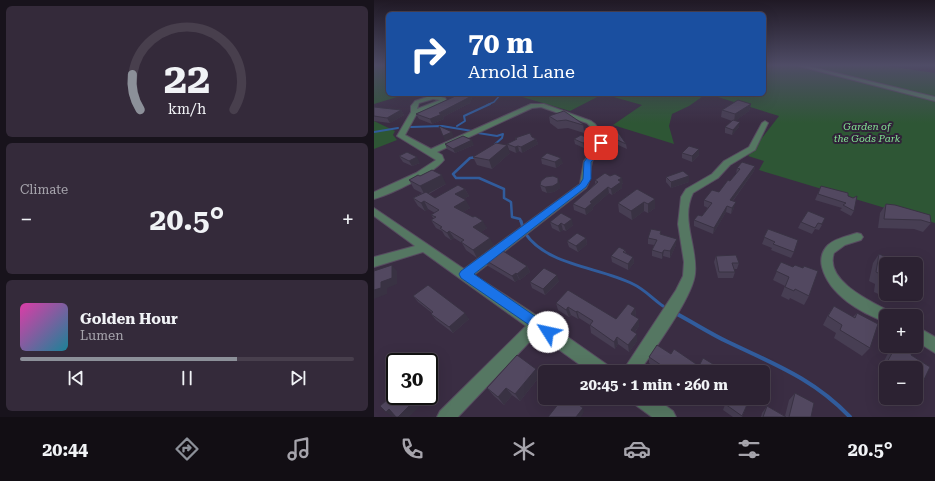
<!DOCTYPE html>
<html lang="en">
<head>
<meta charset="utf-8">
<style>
	:root { --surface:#2c2232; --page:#342a3a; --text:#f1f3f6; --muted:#a6a4ac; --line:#483f4d; --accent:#8c9099 }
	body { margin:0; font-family:"Roboto Serif",serif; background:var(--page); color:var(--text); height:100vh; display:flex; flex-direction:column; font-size:15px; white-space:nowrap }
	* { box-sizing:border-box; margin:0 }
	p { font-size:13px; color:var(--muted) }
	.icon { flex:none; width:22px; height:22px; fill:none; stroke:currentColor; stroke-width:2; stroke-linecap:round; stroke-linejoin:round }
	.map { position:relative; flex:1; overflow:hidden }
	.sheet { display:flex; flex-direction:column; gap:6px; padding:6px; background:#18131c; width:374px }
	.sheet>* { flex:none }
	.guide { position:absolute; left:12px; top:12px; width:380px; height:84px; border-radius:6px; box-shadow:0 4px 16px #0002,0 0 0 1px var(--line); background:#1a4fa0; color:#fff; overflow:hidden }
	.buttons { position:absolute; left:505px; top:257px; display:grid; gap:8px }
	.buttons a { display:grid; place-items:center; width:44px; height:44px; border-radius:6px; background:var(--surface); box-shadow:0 4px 16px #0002,0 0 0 1px var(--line); font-size:20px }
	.speed { position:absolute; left:12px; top:353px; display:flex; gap:8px; font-size:20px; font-weight:700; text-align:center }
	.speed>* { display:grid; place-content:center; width:52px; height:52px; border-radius:50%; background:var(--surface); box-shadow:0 4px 16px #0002,0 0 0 1px var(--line); line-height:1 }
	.speed .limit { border:2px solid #111; border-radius:6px; background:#fff; color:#111 }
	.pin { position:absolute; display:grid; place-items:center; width:34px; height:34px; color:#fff; margin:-17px; border-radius:8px; box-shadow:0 2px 6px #0006 }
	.me { position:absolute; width:44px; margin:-22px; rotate:305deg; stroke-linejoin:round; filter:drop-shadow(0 0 3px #0008) }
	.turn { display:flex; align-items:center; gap:14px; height:84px; padding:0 16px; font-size:18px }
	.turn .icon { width:52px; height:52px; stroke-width:2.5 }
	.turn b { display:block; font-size:28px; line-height:34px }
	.big { font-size:30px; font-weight:700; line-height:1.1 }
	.sheet .widget { flex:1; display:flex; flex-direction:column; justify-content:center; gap:6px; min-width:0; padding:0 14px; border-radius:6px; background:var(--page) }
	.sheet .dial { align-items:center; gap:0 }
	.dial svg { height:104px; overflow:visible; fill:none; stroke:var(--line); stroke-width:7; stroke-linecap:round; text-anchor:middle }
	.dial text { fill:var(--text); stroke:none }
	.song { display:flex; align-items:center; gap:12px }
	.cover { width:48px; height:48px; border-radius:6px; background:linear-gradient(135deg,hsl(320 70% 55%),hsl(190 70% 35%)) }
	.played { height:4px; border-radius:2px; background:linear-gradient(90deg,var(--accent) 65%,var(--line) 65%) }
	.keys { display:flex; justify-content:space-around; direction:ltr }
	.heat { display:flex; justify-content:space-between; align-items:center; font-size:22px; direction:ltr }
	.trip { position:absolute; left:164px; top:365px; width:232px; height:40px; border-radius:6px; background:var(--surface); box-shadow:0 4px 16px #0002,0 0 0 1px var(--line); font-weight:700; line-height:40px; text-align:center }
	.tabs { display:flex; height:64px; justify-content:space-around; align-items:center; background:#120e14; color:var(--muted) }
	.tabs .icon { width:28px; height:28px }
	.tabs .active { color:var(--accent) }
	.tabs b { font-size:18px; color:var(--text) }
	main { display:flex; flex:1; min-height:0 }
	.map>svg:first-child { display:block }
	.green { fill:#2e5635 }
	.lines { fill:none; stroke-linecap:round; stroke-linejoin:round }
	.stream-far4 { stroke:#315c9c; stroke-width:1.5 }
	.stream-far3 { stroke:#315c9c; stroke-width:2 }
	.stream-far2 { stroke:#315c9c; stroke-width:2.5 }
	.stream-far1 { stroke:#315c9c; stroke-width:3 }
	.stream { stroke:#315c9c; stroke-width:4 }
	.minor-casing { stroke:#574b60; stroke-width:2 }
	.minor { fill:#557762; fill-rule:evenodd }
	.wall { fill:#473e53 }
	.shaded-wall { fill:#393243 }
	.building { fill:#524860; stroke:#393243 }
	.route { fill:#1a73e8; stroke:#114b97 }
	.labels { text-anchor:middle; stroke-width:4; stroke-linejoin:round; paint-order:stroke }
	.far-park-label { font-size:10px; font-style:italic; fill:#85e595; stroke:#302338 }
</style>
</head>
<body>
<main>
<section class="sheet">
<div class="widget dial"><svg viewBox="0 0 100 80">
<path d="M14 69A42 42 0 1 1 86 69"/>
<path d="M14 69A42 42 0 0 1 8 42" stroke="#8c9099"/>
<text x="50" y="56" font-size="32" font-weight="700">22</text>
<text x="50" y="72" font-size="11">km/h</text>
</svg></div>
<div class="widget"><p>Climate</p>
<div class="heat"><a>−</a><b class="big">20.5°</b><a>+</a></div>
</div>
<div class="widget">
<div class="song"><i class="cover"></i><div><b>Golden Hour</b><p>Lumen</p></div></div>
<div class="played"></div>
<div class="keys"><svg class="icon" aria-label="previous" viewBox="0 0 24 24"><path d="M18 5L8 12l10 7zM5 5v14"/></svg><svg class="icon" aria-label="pause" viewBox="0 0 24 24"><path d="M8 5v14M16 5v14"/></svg><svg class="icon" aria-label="next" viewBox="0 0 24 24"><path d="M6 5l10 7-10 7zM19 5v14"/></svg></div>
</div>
</section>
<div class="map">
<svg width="561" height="417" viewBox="0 0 561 417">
	<rect width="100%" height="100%" fill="#3a2d43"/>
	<g class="green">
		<path d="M0,65H14V94H33L0,104Z"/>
		<path d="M390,65H507L561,73V223L385,170L390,161L374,156L405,116L334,94H390Z"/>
		<path d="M138,94H332L315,106L298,114L295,126L300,144L239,125L268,105L229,94L196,111Z"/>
		<path d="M0,121L21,131L19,135L23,140L0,149Z"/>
	</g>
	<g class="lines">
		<path class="stream-far4" d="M113,105L120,102L127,94"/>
		<g class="stream-far3">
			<path d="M83,126L91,121L90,116L116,104"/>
			<path d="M37,127L68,126L98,131"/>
			<path d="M0,132L24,128"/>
			<path d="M104,133L123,136L129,134L128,138L120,145"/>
		</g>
		<path class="stream-far2" d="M103,157L96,158L79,174L82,178H105L130,189V198L137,202L138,217L146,219L147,222"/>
		<g class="stream-far1">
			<path d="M147,221L149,228"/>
			<path d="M151,233C173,266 226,267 259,284C270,289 279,299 289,306"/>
		</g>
		<path class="stream" d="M303,314C320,323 337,334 354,342C400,364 440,379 476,417"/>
		<g class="minor-casing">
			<g id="minor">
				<path d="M421,65H429L561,97V101Z"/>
				<path d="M59,95L71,98L73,101L57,109L43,113L31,135L57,149L157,104H170L217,121L221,124L232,140C229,149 220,154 218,162C215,172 218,179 212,188L100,275L168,319L235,366L237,372H216L163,334L84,417H63L66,411L152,326L49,252L0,267V257L41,246L0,216V208L90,269L206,184L210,161L222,146L224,140L216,126L213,123L167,107L158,108L63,152L68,155L70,160C59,174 18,194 0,199V192L42,173L62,160L23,136L37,112V106L41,101ZM59,99L66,100L43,109L45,103Z"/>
				<path d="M391,121L394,123L381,150L356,165L344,178L319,193C306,219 324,247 321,274C319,297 279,351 265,372H248L302,290L309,276L310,262L304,224L307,197L312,189L338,174L350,161L375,147L388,123Z"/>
				<path d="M483,233L487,234L489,237L487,240L471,245L460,253C450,281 498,302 517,312L519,316H512V322C487,313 455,295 448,267C446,259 448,251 454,245C462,238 474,236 483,233Z"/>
				<path d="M542,326L561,337V353L542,341Z"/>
				<path d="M258,398H281L299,411L302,417H278L260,404Z"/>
			</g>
		</g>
		<use href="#minor" class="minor"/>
	</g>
	<g class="wall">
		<path d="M76,94H99L96,103L69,117L70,119L58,124L45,119L42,114L82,96Z"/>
		<path d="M377,104L375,111L361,121L365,127L358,135L351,133V127L358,121L347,117L348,110Z"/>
		<path d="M0,107L27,110L30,115L16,123L0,121Z"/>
		<path d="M175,116L209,124L210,131V133L194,128L184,129L176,123Z"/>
		<path d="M233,135L252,144L253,149L233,140Z"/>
		<path d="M158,137L162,139L164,144L148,153L145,151L142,153L135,150L133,144L141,140V138Z"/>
		<path d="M200,139H216L217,144L210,148L201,144Z"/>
		<path d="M71,144L100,145L81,153L73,149Z"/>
		<path d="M325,149V155L318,162L308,158V153Z"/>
		<path d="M136,153L118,169L103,165L99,157Z"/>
		<path d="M25,156L46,163L38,166L29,162Z"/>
		<path d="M167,158L189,163L182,168L168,164Z"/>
		<path d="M381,166L380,171L359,201L360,208L357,214L352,212L339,234L320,226V220L328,216L334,208L330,206V200L345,192L356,181L362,174L363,168Z"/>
		<path d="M46,176L72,184L55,194L61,198L91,189L95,196L90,199L96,208L89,212L113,228L107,232L120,245L103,258L92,250L88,243L80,238L77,240L71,236L68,231L62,228L57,220L60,219L57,215L61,213L54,209L51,211L44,206L39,198L48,193L40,189L35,180Z"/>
		<path d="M292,177L315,182L297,188L292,182Z"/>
		<path d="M221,180L249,183L248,184V188L238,195L235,193L219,207V209L212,215L200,210L199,204L221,184Z"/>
		<path d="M186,184V188L180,192L173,193L168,191L166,185Z"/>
		<path d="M447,186L479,198L480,211L477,216L466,210L468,208L441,200Z"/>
		<path d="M263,189L281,208L274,213L270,211L258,220L245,212L244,203Z"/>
		<path d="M512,204L557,223L549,232L540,229L504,228L506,213Z"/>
		<path d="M434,211L448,225L445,230L441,229L438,234L424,228L427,222Z"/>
		<path d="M176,222L199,225L192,231L189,230L186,232L178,228Z"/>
		<path d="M394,229L420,252L417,258L397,250L398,248L388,244Z"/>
		<path d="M287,231V235L302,245L296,258L289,256L288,259L278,256V250L280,245L274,244V238Z"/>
		<path d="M212,238L213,244L204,252L195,247L193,241Z"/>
		<path d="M251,250L252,253L259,257L260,263L254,270L238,262L237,256Z"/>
		<path d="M125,254L153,266L156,272L146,280L145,279L141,282L114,266L111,260Z"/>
		<path d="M505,254L512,264V294H520L515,299L500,292L501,284L495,281L499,263Z"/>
		<path d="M342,256L365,263L363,269H360L361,272L359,278H344L340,262Z"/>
		<path d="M407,262L435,296L430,305L416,298L415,300L407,296L411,286L399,280Z"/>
		<path d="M185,281L171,295L158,288L156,282Z"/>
		<path d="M39,296L95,319L79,333L62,320L57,314L58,313L44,302Z"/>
		<path d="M182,303L242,319L261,308L262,316L261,317L265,319V326L261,332L263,341L255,352L244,344L241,349L217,333L216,325L205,318L204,319L197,315L195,317L184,310Z"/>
		<path d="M460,306L479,317L483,313L496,348L488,356L460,338L462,333L449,325L454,315Z"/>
		<path d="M518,346H541L537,355L556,367L546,388L542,391V368H512V378L504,372Z"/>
		<path d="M297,354L325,366L339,364L338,368L344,372H287L275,363V357Z"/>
		<path d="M166,376L146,401L138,395L130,405L120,396L113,388Z"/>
		<path d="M421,393L437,417H387L388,413L393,406L411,416L415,400Z"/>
		<path d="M327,398H338L336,403Z"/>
		<path d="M345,398H376L368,417H359L349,410L352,402Z"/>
	</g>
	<g class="shaded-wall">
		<path d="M96,94H99L96,103L69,117L70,119L58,124L56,119Z"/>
		<path d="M377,104L375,111L360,122L361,114Z"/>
		<path d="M27,110L30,115L16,123L13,118Z"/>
		<path d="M366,122L365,127L358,135L359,130Z"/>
		<path d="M78,132L80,137L71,141L69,136Z"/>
		<path d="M162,139L164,144L148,153L147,147Z"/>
		<path d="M216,139L217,144L210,148L209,143Z"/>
		<path d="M98,140L100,145L81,153L79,149Z"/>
		<path d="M133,145L136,153L118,169L115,160Z"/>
		<path d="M144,146L145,151L142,153L141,147Z"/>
		<path d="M325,149V155L318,162V156Z"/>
		<path d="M43,157L46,163L38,166L35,161Z"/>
		<path d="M187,158L189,163L182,168L181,162Z"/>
		<path d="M381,166L380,171L355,206L356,200Z"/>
		<path d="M68,175L72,184L51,195L46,186Z"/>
		<path d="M315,176V182L297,188V182Z"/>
		<path d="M184,178L186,184V188L180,192L173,193L171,187Z"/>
		<path d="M248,178L249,183L248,184V188L238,195L237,189L244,180Z"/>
		<path d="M234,187L235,193L219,207V209L212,215L211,209L216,202Z"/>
		<path d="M91,189L95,196L85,202L81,194Z"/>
		<path d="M281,199V208L274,213V204Z"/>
		<path d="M92,200L96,208L84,215L80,207Z"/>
		<path d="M50,201L54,209L51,211L47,203Z"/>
		<path d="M270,202V211L258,220L257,211Z"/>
		<path d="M362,202L360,208L357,214L358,208Z"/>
		<path d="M353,206L352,212L339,234L340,228Z"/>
		<path d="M198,219L199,225L192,231L190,225Z"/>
		<path d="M109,221L113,228L103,235L99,227Z"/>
		<path d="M187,223L189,230L186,232L184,226Z"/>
		<path d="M75,231L80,238L77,240L73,233Z"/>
		<path d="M116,238L120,245L103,258L99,250Z"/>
		<path d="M212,238L213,244L204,252L202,246Z"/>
		<path d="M303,239L302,245L296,258V251Z"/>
		<path d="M290,250L289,256L288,259V253Z"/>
		<path d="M259,257L260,263L254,270V264Z"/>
		<path d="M18,265L23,271V284L13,288V294L0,299V290L7,282Z"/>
		<path d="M153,266L156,272L146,280L143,274Z"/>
		<path d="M142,273L145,279L141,282L138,276Z"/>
		<path d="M183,275L185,281L171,295L169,289Z"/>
		<path d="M194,307L197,315L195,317L192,310Z"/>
		<path d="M261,308L262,316L257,321V314Z"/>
		<path d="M203,311L205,318L204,319L202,312Z"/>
		<path d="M91,313L95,319L79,333L75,327Z"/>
		<path d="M265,319V326L257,337V330Z"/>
		<path d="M263,334V341L255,352L254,345Z"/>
		<path d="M243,337L244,344L241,349L240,342Z"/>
		<path d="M162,369L166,376L146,401L141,394Z"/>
		<path d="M132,388L138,395L130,405L124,397Z"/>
		<path d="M45,396H46L51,401L35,417H24Z"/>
		<path d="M209,408L210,412L207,417H202Z"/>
		<path d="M15,409L22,414L19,417L12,412Z"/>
	</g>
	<g class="building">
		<path d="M86,94H96L94,98L65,113L68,114L56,119L42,114Z"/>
		<path d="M364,100L377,104L361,114L348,110Z"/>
		<path d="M0,107L27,110L13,118L0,116Z"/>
		<path d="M190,111L209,124V125L192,120L183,121L175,116Z"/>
		<path d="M359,120L366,122L359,130L351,127Z"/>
		<path d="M65,126L78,132L69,136Z"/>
		<path d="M244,132L252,144L233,135Z"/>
		<path d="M156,133L158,137L162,139L147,147L144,146L141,147L133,144L143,139L141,138Z"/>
		<path d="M207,135L216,139L209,143L200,139Z"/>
		<path d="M89,136L98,140L79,149L71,144Z"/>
		<path d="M122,143L133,145L115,160L99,157Z"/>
		<path d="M315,146L325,149L318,156L308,153Z"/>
		<path d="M33,152L43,157L35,161L25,156Z"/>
		<path d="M173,153L187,158L181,162L167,158Z"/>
		<path d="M368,162L381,166L356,200L362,202L358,208L353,206L340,228L320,220L324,215L328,216L338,203L330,200L338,190L345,192L354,180L356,181L366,169L363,168Z"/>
		<path d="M58,170L68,175L46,186L35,180L44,175L46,176Z"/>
		<path d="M309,171L315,176L297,182L292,177Z"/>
		<path d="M231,173L236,176L241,174L248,178L244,180L247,182L237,189L234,187L216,202L218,203L211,209L199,204L224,182L221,180Z"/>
		<path d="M179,176L184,178V183L179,186L171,187L166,185L167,181L172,177Z"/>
		<path d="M84,185L91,189L81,194L92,200L80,207L99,217L101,216L109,221L99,227L116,238L99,250L87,242L90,240L75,231L73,233L66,228L68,227L57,220L62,217L57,215L65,210L50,201L47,203L39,198L52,192L61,198Z"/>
		<path d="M447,186L474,193V196L479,198L483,196L480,211L469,205L472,203L444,194Z"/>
		<path d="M263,189L281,199L274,204L270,202L257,211L244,203Z"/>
		<path d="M512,204L521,205L556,215L557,223L547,220L510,219Z"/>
		<path d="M434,211L451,218L448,224L444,223L441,228L427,222Z"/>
		<path d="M187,213L198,219L190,225L187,223L184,226L176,222Z"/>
		<path d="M277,229L287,231L286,234L303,239L296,251L290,250L288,253L278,250L283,240L274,238Z"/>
		<path d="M394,229L424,240L420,252L399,244L401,242L390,237Z"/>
		<path d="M203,233L212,238L202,246L193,241Z"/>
		<path d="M245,247L251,250L249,252L259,257L254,264L237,256Z"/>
		<path d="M129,251L153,266L143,274L142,273L138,276L111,260L121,252L125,254Z"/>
		<path d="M505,254L527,263V264H512V286L507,284L508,275L502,272Z"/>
		<path d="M362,255L365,263H358L361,272H345L342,256Z"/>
		<path d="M407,262L419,267L421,265L429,268L430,266L444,271L435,296L421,289L420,291L411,287L415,277L402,271Z"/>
		<path d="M18,265V278L7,282V288L0,290V271Z"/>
		<path d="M170,268L183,275L169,289L156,282Z"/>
		<path d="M54,285L91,313L75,327L57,314L59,312L39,296Z"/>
		<path d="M194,290L242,319L254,304L261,308L257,314L265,319L257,330L263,334L254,345L243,337L240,342L216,325L219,321L203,311L202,312L194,307L192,310L182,303Z"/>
		<path d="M460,306L481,318L483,313L504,324L496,348L466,330L468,325L454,316Z"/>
		<path d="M283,345L297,354L300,349L325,366L329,358L339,364L337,368L344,372H290L287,370L290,367L275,357Z"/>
		<path d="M522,346H541L537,355L556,367L546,388L542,385V368H518L512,364Z"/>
		<path d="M143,355L162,369L141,394L132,388L124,397L113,388Z"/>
		<path d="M359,365L370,372H356Z"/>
		<path d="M21,393V396H45L24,417H22L15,409L12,412L6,406Z"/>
		<path d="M421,393L440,403L437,417H415Z"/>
		<path d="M189,398H196L209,408L202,417H174Z"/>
		<path d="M354,398H376L368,416L351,404Z"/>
		<path d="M393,406L412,417H389Z"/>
	</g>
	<linearGradient id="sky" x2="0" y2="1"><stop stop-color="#201925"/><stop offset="0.53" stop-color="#4f4c66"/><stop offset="1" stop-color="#4f4c66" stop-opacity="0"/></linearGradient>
	<rect width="561" height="123" fill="url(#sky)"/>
	<path class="route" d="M227,141L230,143L225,153L217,162V179L212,187L100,274L178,328L180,332L178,336L174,338L87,278L85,274L87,271L206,184L209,179L210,162L219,150L224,142Z"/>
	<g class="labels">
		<g class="far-park-label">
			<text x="493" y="130">Garden of<tspan x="493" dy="12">the Gods Park</tspan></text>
		</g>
	</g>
</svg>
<div class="buttons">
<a><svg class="icon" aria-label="sound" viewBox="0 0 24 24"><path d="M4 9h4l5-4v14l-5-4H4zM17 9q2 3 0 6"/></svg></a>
<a>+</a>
<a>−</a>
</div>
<div class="speed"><div class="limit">30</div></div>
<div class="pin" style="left:227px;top:143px;background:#d93025"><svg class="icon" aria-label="arrive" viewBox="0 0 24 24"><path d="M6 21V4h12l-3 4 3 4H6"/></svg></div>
<svg class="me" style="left:174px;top:332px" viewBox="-20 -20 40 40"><circle r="19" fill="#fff"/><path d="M0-13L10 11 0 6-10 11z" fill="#1a73e8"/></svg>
<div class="trip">20:45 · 1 min · 260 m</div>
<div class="guide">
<div class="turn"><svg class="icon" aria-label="right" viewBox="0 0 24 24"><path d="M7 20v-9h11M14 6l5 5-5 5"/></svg><div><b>70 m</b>Arnold Lane</div></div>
</div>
</div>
</main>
<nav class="tabs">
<b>20:44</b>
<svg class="icon active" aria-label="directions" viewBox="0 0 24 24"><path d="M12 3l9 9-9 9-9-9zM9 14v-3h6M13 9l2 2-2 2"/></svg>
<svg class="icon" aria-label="music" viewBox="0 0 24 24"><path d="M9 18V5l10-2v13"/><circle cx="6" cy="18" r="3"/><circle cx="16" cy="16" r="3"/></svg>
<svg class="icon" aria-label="phone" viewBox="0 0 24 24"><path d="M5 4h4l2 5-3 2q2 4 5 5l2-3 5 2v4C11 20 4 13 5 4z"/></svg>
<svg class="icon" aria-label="climate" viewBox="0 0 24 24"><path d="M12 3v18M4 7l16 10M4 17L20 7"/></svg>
<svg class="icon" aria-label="car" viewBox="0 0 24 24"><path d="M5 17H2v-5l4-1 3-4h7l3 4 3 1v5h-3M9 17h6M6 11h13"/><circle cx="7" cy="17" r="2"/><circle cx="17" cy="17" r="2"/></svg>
<svg class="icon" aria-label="filters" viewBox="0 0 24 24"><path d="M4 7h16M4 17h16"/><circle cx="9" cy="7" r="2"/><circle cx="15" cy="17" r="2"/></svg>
<b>20.5°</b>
</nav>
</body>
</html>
